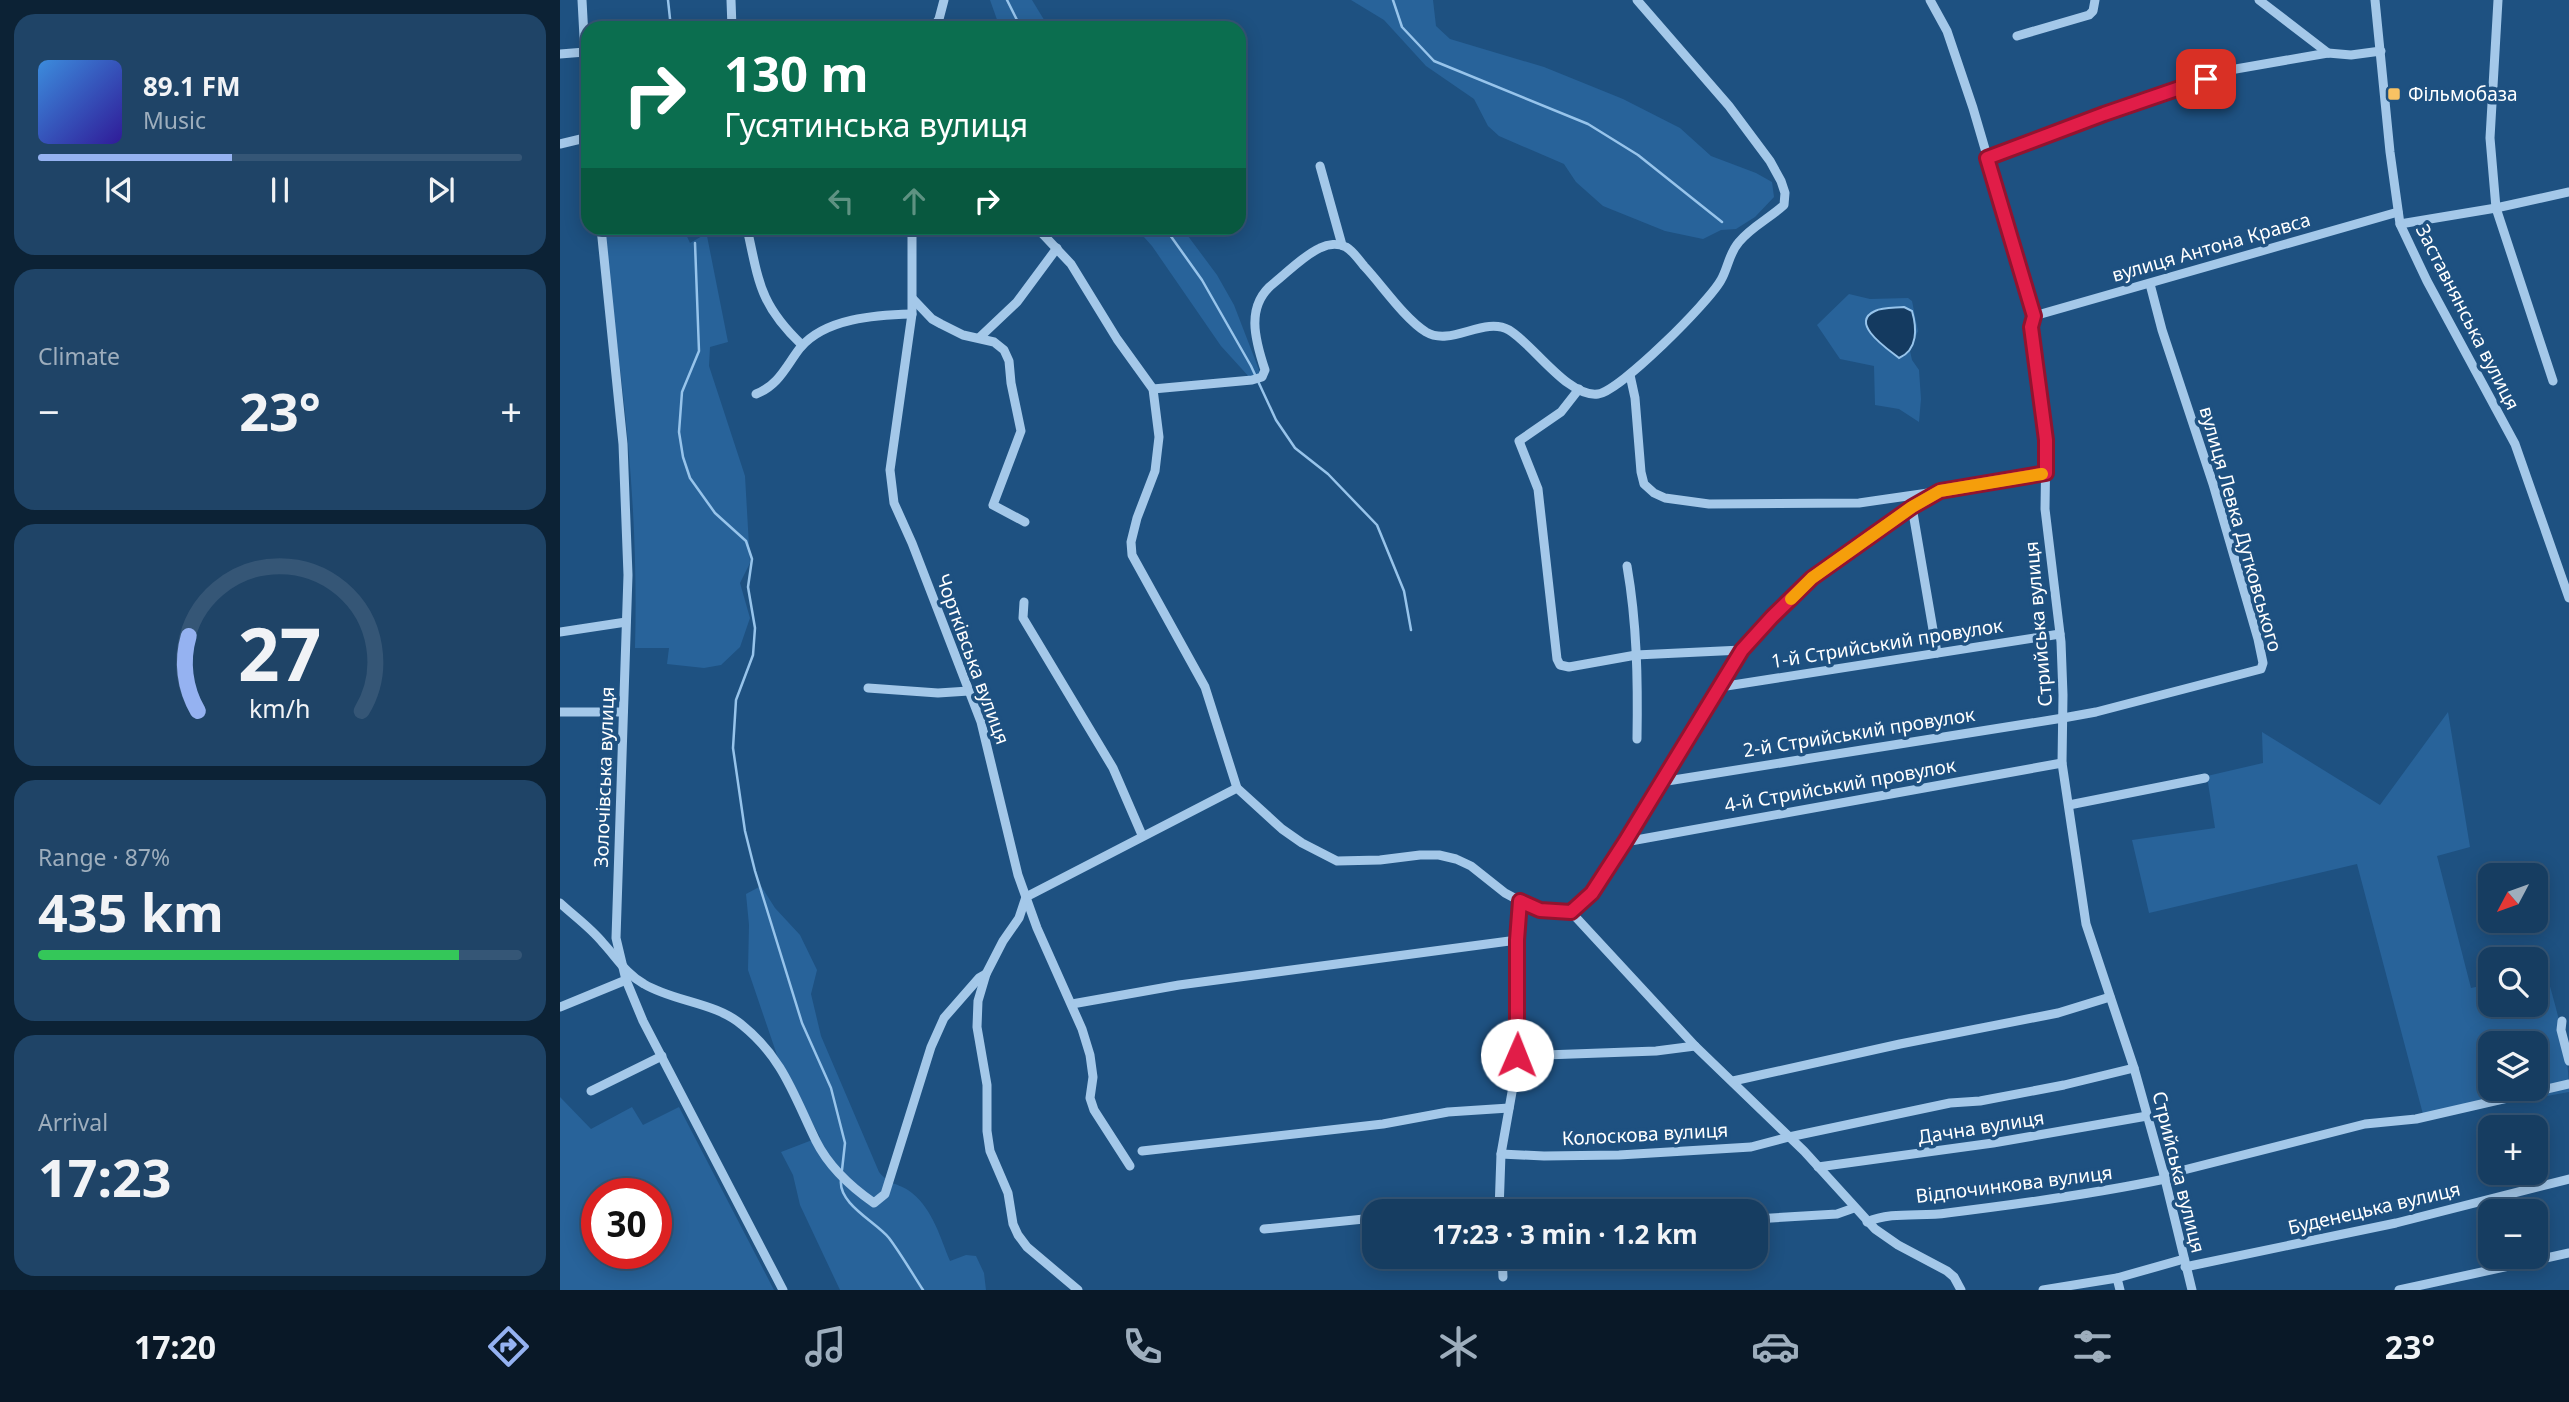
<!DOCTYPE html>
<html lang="en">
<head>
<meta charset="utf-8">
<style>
	:root { --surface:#163d61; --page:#1f4467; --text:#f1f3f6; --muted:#9eaebd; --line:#355676; --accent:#95b2f1 }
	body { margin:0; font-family:"Noto Sans",sans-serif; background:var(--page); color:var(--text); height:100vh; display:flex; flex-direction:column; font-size:26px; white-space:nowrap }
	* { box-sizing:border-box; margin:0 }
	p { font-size:23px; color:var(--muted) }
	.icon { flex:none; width:38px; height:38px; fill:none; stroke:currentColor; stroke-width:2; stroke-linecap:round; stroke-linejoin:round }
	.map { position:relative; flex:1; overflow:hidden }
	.side { display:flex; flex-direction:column; gap:14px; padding:14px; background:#0c2235; width:560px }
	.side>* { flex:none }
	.top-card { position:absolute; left:21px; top:21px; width:665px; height:214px; border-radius:21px; box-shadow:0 4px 18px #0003,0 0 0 2px var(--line); background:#0b6e4f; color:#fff; overflow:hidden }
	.needle { width:46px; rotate:229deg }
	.fabs { position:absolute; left:1918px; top:863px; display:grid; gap:14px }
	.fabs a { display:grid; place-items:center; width:70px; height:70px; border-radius:14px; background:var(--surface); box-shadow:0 4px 18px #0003,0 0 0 2px var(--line); font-size:35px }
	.speed { position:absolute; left:21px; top:1178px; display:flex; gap:14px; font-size:35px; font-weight:700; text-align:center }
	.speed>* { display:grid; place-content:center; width:91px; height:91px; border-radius:50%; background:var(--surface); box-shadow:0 4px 18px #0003,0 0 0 2px var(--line); line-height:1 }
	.speed .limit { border:10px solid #d22; background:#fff; color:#111 }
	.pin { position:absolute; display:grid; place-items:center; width:60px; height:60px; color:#fff; margin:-30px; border-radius:14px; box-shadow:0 4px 10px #0006 }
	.me { position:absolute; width:77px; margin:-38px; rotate:1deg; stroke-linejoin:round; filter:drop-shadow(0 0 5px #0008) }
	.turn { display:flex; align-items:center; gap:24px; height:147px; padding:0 28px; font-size:32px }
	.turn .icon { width:91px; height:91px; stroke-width:2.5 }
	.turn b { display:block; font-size:49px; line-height:60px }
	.lanes { display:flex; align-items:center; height:66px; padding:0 28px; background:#0003; justify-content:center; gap:35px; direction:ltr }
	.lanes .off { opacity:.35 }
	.big { font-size:52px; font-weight:700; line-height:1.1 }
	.side .tile { flex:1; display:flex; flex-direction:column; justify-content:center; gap:10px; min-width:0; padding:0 24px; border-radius:21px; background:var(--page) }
	.side .dial { align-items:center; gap:0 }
	.dial svg { height:182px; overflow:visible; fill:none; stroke:var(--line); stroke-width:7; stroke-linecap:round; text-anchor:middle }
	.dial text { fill:var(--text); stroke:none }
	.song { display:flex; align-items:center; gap:21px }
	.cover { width:84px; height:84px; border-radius:10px; background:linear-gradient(135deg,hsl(210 70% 55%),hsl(250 70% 35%)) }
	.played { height:7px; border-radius:4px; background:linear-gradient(90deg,var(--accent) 40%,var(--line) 40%) }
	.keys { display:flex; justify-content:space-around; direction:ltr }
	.heat { display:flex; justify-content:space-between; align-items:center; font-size:38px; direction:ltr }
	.charge { height:10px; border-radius:5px; background:linear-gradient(90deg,#34c759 87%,var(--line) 0) }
	.trip { position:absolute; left:802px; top:1199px; width:406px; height:70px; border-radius:21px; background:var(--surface); box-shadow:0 4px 18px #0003,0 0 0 2px var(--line); font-weight:700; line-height:70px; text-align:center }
	.dock { display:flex; height:112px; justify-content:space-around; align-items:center; background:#091827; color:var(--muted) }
	.dock .icon { width:49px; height:49px }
	.dock .current { color:var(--accent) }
	.dock b { font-size:32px; color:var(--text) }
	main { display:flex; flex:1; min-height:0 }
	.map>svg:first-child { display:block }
	.green { fill:#28639a; fill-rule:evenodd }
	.water { fill:#143a60; stroke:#97c4eb; stroke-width:2 }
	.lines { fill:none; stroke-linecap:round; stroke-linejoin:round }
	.stream { stroke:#97c4eb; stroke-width:2.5 }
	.minor { stroke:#a4c8e9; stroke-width:9 }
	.route-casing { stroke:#92132f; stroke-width:18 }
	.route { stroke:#e11d48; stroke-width:12 }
	.slow { stroke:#f59e0b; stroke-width:12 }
	.poi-dot { fill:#f8c263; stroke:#1e5181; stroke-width:2.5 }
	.labels { text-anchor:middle; stroke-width:7; stroke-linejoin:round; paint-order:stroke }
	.poi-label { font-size:19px; fill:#fff; stroke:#1e5181; text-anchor:start }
	.street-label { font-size:19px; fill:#fff; stroke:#1e5181 }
</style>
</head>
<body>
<main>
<section class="side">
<div class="tile">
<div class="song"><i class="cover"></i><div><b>89.1 FM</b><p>Music</p></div></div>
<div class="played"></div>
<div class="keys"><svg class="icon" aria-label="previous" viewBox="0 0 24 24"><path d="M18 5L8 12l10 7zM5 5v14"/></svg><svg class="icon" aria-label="pause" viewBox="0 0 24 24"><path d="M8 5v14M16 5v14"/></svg><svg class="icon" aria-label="next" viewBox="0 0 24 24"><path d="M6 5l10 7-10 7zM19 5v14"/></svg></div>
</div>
<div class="tile"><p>Climate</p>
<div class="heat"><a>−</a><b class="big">23°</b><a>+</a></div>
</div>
<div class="tile dial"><svg viewBox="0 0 100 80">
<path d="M14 69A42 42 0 1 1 86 69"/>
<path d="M14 69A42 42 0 0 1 10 36" stroke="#95b2f1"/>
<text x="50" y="56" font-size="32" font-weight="700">27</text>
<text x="50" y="72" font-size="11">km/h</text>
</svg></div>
<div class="tile"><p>Range · 87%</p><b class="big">435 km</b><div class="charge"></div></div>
<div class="tile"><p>Arrival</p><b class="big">17:23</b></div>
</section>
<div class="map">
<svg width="2009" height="1290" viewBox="0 0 2009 1290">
	<rect width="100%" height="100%" fill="#1e5181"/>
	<g class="green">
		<path d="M430,0H472L489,28H440Z"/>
		<path d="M791,0H873L876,26L890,39L984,67L1063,99L1120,128L1151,156L1196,173L1212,182L1214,197L1195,217L1176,229L1161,230L1143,239L1105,231L1043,206L1016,182L1004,164L939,136L928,126L914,99L866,66L824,20Z"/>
		<path d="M39,228H123L130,243L144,235L143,228H159L147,236L168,342L150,347L149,366L185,476L190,563L180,583L190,618L180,647L161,665L144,668L107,664L109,648H75C79,507 63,366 39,228Z"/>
		<path d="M576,228H622L657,275L674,305L701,375L691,379L661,346L592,246Z"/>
		<path d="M1289,294L1310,299L1348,298L1352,301L1358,331L1350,351L1352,360L1359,370L1361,399L1359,422L1339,409L1315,405L1314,366L1280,359L1257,325Z"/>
		<path d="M1888,712L1910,847L1877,856L1911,988L1930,984V1004H1976V974L1986,972C1997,1012 2009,1050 2009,1092L1864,1118L1797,864L1589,913L1572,840L1655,828L1647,776L1703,763L1702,732L1820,805ZM1930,1043H1976V1088H1930Z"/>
		<path d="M201,886L215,908L240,935L257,970L251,994L261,1036L319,1172C330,1186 340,1183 352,1193C373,1210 380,1237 390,1261L406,1255L416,1256L424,1273L426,1290H280L240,1205L233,1175L221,1152L260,1137L219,1061L188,970L189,925L186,894Z"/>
		<path d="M0,1097L31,1129L72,1107L83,1125L119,1107L214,1290H0ZM37,1194H96V1253H37Z"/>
	</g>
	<path class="water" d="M1344,307L1352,311C1357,328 1358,350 1339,358C1329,350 1288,323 1315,311C1323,307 1335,308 1344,307Z"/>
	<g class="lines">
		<g class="stream">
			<path d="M108,0L111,28"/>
			<path d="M447,0L461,28"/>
			<path d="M833,0L842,27L874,61L1028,124L1078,155L1162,222"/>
			<path d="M605,228L642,280L691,366L716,420L735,448L768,474L817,525L844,591L851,630"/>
			<path d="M135,243L139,351L122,392L119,432L123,457L130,478L155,513L186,541L192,559L188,587L195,628L193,655L176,700L173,748L185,831L195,871L242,1023L271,1088L285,1143L282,1170"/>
			<path d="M281,1180C278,1204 316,1222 329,1238C341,1254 352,1273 363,1290"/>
		</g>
		<g class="minor">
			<path d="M22,0L28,112L25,138L28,149"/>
			<path d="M171,0L172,28"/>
			<path d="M1370,0L1387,31L1413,108L1474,316L1471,328L1486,440L1485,509L1501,642L1503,695L1502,763L1526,924L1574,1068L1604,1175L1632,1290"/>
			<path d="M1699,0L1768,53"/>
			<path d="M1815,0L1830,152L1840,224L1867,281L1955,444L2009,598"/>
			<path d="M1938,0L1930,138L1936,208L1993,381"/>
			<path d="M373,28L379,19L384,0"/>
			<path d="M1457,36L1529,15L1533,11L1535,0"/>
			<path d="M0,54L25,52"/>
			<path d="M0,144L25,138"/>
			<path d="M1428,158L1492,135L1544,114L1670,70L1768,53L1791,55L1821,51"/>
			<path d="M760,166L782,245"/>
			<path d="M1840,224L1936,208L2009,192"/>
			<path d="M41,228L63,444L68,575L56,938L66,980L83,1021L223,1290"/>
			<path d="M187,228C199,283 200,305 242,345"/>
			<path d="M352,228V314L330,470L334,503L352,543L421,722L458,875L477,928L522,1029L530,1055L533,1077L530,1098L534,1110L570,1166"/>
			<path d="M477,228L511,264L557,339L593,389L599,437L595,471L577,518L571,542L572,555L645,687L677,788L722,829L742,843L777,861L820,860L860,855H879L896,859L911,866L945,893L960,901L980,910L1011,912L1032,893L1065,842L1182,650L1211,617L1252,578L1352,507L1380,491L1486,473"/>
			<path d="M353,299L372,319L381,324L403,335L434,342L444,350L449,361L451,383L461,431L433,505L465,522"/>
			<path d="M1474,316L1838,212"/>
			<path d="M420,337L457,302L497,248"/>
			<path d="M1070,375L1075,398L1081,472L1084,484L1094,493L1105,498L1149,504L1299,503L1375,492"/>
			<path d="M593,389L692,380L702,377L705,370C695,340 685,305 714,283C728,272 744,255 760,248C768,244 778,243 786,247C793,251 799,260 804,266C822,285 844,318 866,332C891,347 924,316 949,330C973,344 1008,398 1038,394C1060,391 1149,302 1161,280C1168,268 1169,253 1179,242C1191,227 1210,218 1224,205L1225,193L1221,181L1210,161L1169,106L1077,0"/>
			<path d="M1019,389L1001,412L959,441L978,489L997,659L1000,665L1009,667L1076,655L1182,650"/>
			<path d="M196,394C219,385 226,366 240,348C265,318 316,315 352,314"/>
			<path d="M1352,507L1377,653"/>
			<path d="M1067,566C1077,623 1078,681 1077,739"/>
			<path d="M464,602L463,618L553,768L582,835"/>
			<path d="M0,632L66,622"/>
			<path d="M1160,687L1500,634"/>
			<path d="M308,688L378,693L409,691"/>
			<path d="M0,712H63"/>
			<path d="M1101,782L1503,718L1536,712L1701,669L1703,663L1698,639L1653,484L1602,330L1590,284"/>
			<path d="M1509,805L1645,778"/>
			<path d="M1065,842L1502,763"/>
			<path d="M0,903C14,916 31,928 43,943C57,958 66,974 84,984C114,1002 155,1002 182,1025C223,1058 234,1096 256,1141C268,1165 291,1187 314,1203L325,1194L371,1047L384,1018L419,978L426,974"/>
			<path d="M1011,912L1135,1046L1244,1151L1315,1229L1338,1245L1387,1271L1394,1277L1401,1290"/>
			<path d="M512,1004L619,985L957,940"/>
			<path d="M0,1007L66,980"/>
			<path d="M2002,1021L2001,1030L2009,1061"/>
			<path d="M957,1056L1096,1051L1135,1046"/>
			<path d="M1173,1081L1340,1044L1498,1013L1550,997"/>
			<path d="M31,1091L102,1056"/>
			<path d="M582,1151L823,1124L888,1112L949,1108"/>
			<path d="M941,1154L984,1156L1059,1155L1191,1147L1229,1137L1390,1103L1420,1101L1504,1085L1574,1068"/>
			<path d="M1258,1167L1433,1143L1587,1116"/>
			<path d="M1604,1175L1805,1124L1856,1119L2009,1084"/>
			<path d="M874,1211L938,1206"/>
			<path d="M939,1211L941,1154L957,1064V940L960,901"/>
			<path d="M1195,1219L1277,1214L1294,1208"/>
			<path d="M1307,1222C1332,1211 1361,1217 1387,1213C1460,1204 1533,1194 1605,1179"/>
			<path d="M704,1229L814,1218"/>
			<path d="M942,1256L943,1277"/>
			<path d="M1625,1267L1836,1223L2009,1179"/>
			<path d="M1557,1278L1560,1290"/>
			<path d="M518,1290L467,1247L458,1235L453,1224L448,1193L430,1151L427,1131V1085L417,1027L418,1001L426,974L443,941L459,918L466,897L677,788"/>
			<path d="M1483,1290L1557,1278L1624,1259"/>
			<path d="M1839,1290L2009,1253"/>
		</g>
	</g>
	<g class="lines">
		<g class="route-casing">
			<path id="route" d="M957,1055V940L960,901L980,910L1011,912L1032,893L1065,842L1182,650L1212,617L1252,578L1352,507L1380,491L1486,473V440L1471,327L1474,316L1427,158L1544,114L1646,79"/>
		</g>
		<use href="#route" class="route"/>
		<path class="slow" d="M1231,599L1252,578L1352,507L1380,491L1482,474"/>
	</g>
	<rect class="poi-dot" x="1827" y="87" width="14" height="14" rx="3.5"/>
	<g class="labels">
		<g class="poi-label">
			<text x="1848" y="101">Фільмобаза</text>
		</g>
		<g class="street-label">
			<text transform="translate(1651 247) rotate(-16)" y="7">вулиця Антона Кравса</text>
			<text transform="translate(1908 317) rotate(63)" y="7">Заставнянська вулиця</text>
			<text transform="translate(1681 529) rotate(74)" y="7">вулиця Левка Дутковського</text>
			<text transform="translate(1478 624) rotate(-95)" y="7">Стрийська вулиця</text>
			<text transform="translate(1327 643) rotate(-9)" y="7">1-й Стрийський провулок</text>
			<text transform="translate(413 659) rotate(70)" y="7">Чортківська вулиця</text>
			<text transform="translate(1299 732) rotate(-9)" y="7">2-й Стрийський провулок</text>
			<text transform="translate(44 777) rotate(-88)" y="7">Золочівська вулиця</text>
			<text transform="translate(1280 785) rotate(-10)" y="7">4-й Стрийський провулок</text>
			<text transform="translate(1421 1127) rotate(-9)" y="7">Дачна вулиця</text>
			<text transform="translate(1085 1134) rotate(-3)" y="7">Колоскова вулиця</text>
			<text transform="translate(1619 1172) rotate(76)" y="7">Стрийська вулиця</text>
			<text transform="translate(1454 1184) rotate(-7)" y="7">Відпочинкова вулиця</text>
			<text transform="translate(1814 1208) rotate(-13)" y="7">Буденецька вулиця</text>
		</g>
	</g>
</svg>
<div class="fabs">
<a><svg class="needle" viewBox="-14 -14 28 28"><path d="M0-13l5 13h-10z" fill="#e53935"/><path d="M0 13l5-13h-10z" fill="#9eaebd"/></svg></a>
<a><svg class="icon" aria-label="search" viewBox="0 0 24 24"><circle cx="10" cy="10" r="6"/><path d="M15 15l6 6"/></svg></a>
<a><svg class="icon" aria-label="layers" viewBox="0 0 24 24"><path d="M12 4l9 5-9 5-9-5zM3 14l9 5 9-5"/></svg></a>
<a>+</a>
<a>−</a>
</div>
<div class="speed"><div class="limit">30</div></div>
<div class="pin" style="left:1646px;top:79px;background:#d93025"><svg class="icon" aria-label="arrive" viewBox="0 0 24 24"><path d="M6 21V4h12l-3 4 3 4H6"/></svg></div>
<svg class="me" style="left:957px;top:1055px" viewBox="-20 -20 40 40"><circle r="19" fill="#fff"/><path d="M0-13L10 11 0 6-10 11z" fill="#e11d48"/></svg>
<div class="trip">17:23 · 3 min · 1.2 km</div>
<div class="top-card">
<div class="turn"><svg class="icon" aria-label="right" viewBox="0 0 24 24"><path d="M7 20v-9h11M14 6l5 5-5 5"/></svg><div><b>130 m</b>Гусятинська вулиця</div></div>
<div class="lanes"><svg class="icon off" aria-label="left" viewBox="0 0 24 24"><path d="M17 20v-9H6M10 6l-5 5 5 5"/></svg><svg class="icon off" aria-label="ahead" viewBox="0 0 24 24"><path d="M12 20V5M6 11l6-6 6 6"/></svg><svg class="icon" aria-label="right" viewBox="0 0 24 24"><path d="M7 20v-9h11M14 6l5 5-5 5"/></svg></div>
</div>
</div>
</main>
<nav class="dock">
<b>17:20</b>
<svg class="icon current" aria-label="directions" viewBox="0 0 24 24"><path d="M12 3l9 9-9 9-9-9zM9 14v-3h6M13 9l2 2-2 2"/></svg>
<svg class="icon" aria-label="music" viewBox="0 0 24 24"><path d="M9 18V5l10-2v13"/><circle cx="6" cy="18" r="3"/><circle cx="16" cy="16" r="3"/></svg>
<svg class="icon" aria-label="phone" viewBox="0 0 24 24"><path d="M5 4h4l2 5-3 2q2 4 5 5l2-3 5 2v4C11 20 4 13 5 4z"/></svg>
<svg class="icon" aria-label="climate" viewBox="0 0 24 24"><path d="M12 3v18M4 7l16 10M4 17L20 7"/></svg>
<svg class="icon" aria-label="car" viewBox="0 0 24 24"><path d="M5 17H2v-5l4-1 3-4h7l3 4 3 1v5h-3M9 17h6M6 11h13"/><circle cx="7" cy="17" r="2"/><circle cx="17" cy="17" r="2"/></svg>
<svg class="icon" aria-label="filters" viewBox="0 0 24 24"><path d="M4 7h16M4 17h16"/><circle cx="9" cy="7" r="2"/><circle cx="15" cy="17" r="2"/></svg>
<b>23°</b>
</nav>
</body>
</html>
